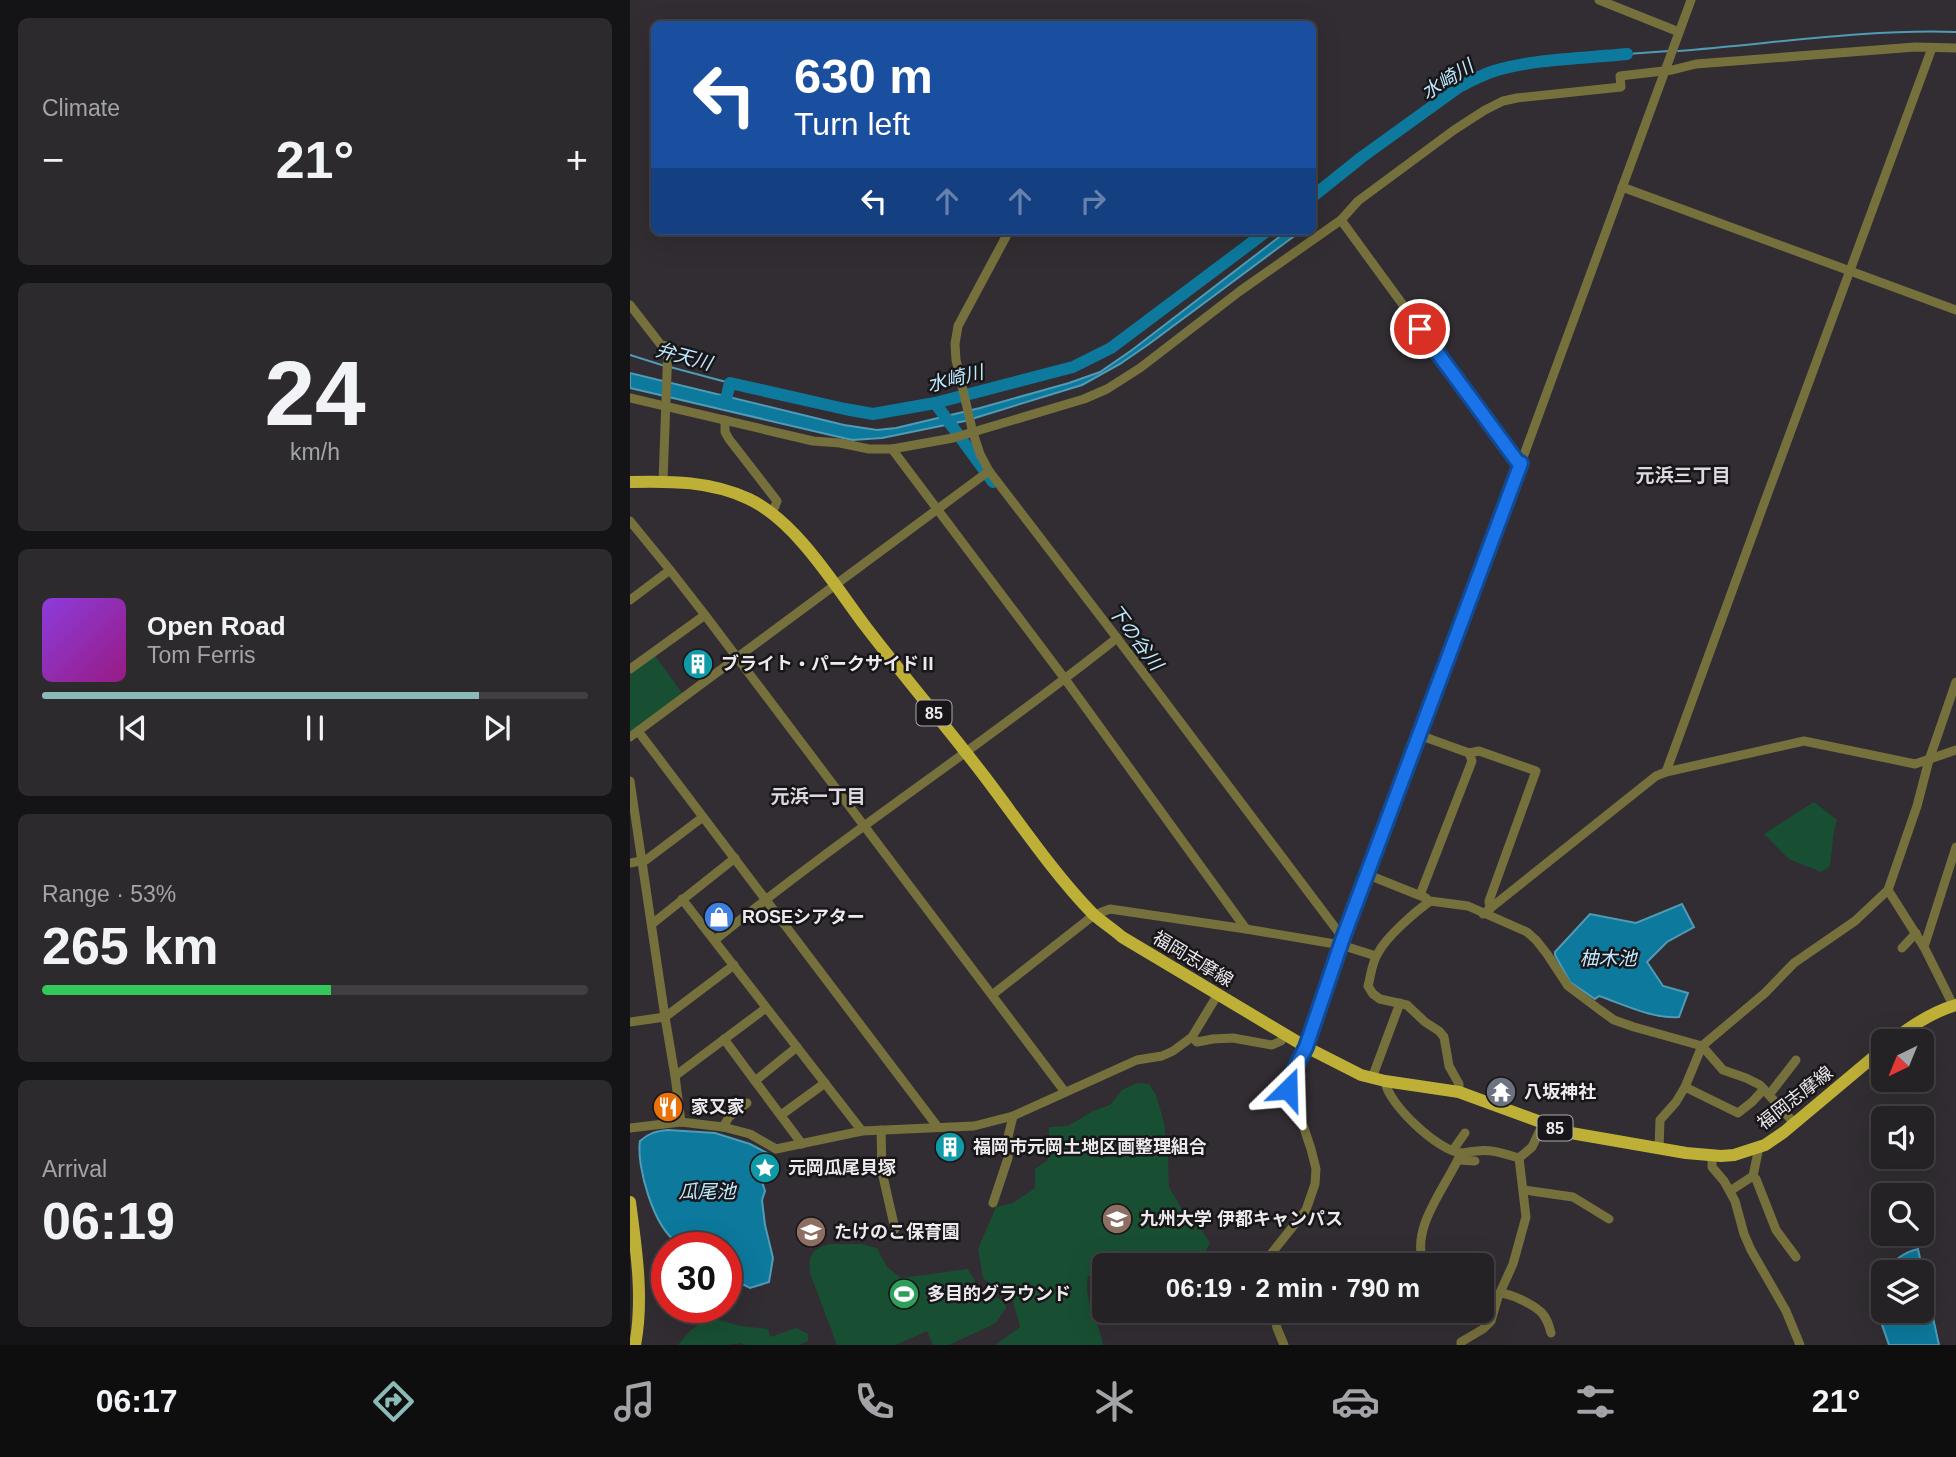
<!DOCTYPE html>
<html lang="en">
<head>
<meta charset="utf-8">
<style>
	:root { --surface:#252226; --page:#2d2a2e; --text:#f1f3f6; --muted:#a3a4a7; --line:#423f43; --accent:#8bbbb9 }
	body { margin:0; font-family:Helvetica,"Noto Sans JP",sans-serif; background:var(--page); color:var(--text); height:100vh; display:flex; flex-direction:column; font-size:26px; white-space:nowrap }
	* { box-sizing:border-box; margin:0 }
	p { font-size:23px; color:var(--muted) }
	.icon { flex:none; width:38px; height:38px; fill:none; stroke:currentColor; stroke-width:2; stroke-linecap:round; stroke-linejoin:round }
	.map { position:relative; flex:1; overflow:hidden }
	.panel { display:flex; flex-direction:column; gap:18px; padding:18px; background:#141315; width:630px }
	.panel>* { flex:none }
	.hud { position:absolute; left:21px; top:21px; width:665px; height:214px; border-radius:10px; box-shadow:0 7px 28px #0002,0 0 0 2px var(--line); background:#1a4fa0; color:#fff; overflow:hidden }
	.needle { width:46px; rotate:223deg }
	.tools { position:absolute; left:1241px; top:1029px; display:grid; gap:14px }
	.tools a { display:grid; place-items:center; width:63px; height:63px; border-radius:10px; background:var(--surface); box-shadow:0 7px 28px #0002,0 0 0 2px var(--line); font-size:35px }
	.speed { position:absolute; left:21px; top:1232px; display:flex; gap:14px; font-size:35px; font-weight:700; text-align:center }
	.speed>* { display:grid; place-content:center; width:91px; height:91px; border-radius:50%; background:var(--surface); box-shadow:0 7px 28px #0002,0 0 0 2px var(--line); line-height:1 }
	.speed .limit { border:10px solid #d22; background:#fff; color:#111 }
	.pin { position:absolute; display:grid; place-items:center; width:60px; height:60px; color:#fff; margin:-30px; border:4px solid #fff; border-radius:50%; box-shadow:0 2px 7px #0007 }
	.me { position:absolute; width:77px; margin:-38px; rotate:22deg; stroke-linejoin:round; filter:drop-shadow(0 0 5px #0008) }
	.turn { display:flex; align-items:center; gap:24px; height:147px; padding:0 28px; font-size:32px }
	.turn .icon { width:91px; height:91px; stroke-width:2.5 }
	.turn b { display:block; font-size:49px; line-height:60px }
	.lanes { display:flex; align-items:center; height:66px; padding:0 28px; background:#0003; justify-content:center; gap:35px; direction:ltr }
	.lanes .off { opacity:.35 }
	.big { font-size:52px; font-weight:600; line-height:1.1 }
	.panel .widget { flex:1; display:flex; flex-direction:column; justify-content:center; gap:10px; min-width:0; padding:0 24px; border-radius:10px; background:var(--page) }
	.panel .dial { align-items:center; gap:0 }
	.dial b { font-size:91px; line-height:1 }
	.song { display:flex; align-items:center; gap:21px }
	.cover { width:84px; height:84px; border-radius:10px; background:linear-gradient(135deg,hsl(270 70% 55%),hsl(310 70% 35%)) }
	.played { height:7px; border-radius:4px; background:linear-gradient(90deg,var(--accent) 80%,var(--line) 80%) }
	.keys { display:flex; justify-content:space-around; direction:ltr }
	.heat { display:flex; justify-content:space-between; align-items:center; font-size:38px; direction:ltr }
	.charge { height:10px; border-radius:5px; background:linear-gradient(90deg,#34c759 53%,var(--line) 0) }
	.trip { position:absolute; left:462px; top:1253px; width:402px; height:70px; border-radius:10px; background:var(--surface); box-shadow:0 7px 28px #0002,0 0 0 2px var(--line); font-weight:600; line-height:70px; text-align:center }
	.tab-bar { display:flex; height:112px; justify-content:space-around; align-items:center; background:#0f0e0f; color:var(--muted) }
	.tab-bar .icon { width:49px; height:49px }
	.tab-bar .active { color:var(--accent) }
	.tab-bar b { font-size:32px; color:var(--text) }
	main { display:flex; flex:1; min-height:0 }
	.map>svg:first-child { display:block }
	.green { fill:#184f32 }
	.water { fill:#0c799d; stroke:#509bb5; stroke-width:2 }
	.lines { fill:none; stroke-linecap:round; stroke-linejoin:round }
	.stream { stroke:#509bb5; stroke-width:2 }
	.river { stroke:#0c799d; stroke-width:12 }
	.minor { stroke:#76703c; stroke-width:9 }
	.major { stroke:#beb037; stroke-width:12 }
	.route-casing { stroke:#114b97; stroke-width:18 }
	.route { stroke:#1a73e8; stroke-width:12 }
	.labels { text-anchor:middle; stroke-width:5; stroke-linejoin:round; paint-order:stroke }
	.shield { fill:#181618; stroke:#adaaae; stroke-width:2 }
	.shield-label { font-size:16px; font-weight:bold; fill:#edeaee }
	.poi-label { font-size:18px; font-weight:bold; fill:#edeaee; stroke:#181618; text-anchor:start }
	.street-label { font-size:18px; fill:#edeaee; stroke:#181618 }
	.water-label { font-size:19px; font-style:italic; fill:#bfeaff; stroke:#181618 }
	.neighbourhood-label { font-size:19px; font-weight:bold; fill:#ded9e1; stroke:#181618 }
</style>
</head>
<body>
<main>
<section class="panel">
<div class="widget"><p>Climate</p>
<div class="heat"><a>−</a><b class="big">21°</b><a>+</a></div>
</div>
<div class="widget dial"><b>24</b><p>km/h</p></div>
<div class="widget">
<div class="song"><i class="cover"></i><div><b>Open Road</b><p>Tom Ferris</p></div></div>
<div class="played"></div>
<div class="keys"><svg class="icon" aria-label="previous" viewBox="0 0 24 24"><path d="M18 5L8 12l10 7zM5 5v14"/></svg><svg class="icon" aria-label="pause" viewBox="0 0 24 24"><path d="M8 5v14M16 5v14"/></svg><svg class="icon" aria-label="next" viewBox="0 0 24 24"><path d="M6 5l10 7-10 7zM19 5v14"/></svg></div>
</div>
<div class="widget"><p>Range · 53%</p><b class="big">265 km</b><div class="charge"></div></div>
<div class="widget"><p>Arrival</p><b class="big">06:19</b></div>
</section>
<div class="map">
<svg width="1326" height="1345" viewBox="0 0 1326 1345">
	<rect width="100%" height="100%" fill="#312d32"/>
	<g class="green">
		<path d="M24,654L52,693L0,732V673Z"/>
		<path d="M1184,802L1207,820L1204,830L1200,866L1191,872L1159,859L1134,834Z"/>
		<path d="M507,1083L519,1084L526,1095L534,1122L538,1156L539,1187L551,1208L564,1219L580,1243L571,1260L566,1265H474V1278L458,1276C453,1303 469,1319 473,1345H365L390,1327L383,1301L353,1278L348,1249L366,1207L383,1203L405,1188V1169L418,1160L419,1127L438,1126L463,1111L480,1105L492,1090Z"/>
		<path d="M200,1244H231L247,1248L257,1267L271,1278L338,1269L347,1285L374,1302L376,1308L366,1323L319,1345H303L297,1331L266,1345H207L180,1273C178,1255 182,1249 200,1244Z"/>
		<path d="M85,1319L111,1326L138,1329L140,1337L166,1328L178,1334V1341L169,1345H116L111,1343L97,1345H48C60,1330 66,1323 85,1319Z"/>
	</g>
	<g class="water">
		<path d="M657,231H665L667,234L519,344L490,364L452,385L335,421L252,438L222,440L0,388V373L214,425L247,430L266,428L350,408L439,383L470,372L502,350Z"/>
		<path d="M1052,904L1064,927L1037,942L1017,962L1033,986L1058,993L1049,1017C1022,1019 993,1004 969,996L965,999L940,982L925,955V952L960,914L1006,923Z"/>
		<path d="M38,1130L85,1133L120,1144L141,1155L128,1162L129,1172L135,1191L132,1200L135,1225L143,1258L139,1282L120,1288L96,1276V1248C81,1248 61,1251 47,1242C24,1228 6,1166 10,1141C19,1133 26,1131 38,1130Z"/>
		<path d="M1288,1249L1309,1345H1259C1249,1315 1242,1307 1253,1275V1311H1292V1272H1254C1265,1260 1272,1253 1288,1249Z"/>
	</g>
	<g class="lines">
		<g class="stream">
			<path d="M1048,51C1141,44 1233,29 1326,32"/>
			<path d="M997,54L1039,51"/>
			<path d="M0,355L35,366"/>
			<path d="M40,367L100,383"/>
		</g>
		<g class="river">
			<path d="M682,197L732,157L829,87C840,81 852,75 864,71C902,59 957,58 997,54"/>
			<path d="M88,401L95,403L100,383L215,409L243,414L305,403L443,367L481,348L637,231"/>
			<path d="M305,403L363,482"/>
		</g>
		<g class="minor">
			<path d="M969,0L1049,32"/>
			<path d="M992,187L1326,310"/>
			<path d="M711,220L887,461L891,463"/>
			<path d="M379,231L328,326L325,344L326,360L343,433L350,454L359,471L487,638L713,938"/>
			<path d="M0,305L31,345L38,346L33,481"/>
			<path d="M0,398L183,441L210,443L239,449H262L323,438L454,399L477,389L510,368L610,291L711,220L728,201L824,130L855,110L873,101L887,98L991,87L990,76L1042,70L1066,64L1285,47L1326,48"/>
			<path d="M95,420V432L99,439L147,501L142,514"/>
			<path d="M262,449L435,679L616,929"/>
			<path d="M0,521L40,570"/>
			<path d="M0,600L40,570L75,615L0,669"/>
			<path d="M75,615L435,1092"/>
			<path d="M8,731L307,1126"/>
			<path d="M789,735L839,753L849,751L906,771L859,901L860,909"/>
			<path d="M0,737L359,471"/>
			<path d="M1036,772C1123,530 1214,290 1302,48"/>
			<path d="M0,781L35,1017L104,965"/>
			<path d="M0,863L16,860L73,817"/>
			<path d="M736,874L796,898"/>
			<path d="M1258,890L1294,947L1323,1005"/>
			<path d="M790,895L842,761L839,753"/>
			<path d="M52,899L232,1131"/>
			<path d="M853,914L1026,776L1036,772L1174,741L1285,764L1326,750"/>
			<path d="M22,924L105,858"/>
			<path d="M85,940C215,834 357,742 487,638"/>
			<path d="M1294,947L1326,847"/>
			<path d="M1272,948L1286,933"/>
			<path d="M362,995L464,915L480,909L616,929L711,945L746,956"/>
			<path d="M0,1022L35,1017L45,1076"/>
			<path d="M562,1037L567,1042L583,1039L603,1038L642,1045L651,1041L655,1035"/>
			<path d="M94,1039L125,1081"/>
			<path d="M167,1047L125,1081L172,1144"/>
			<path d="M742,1078L770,1003"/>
			<path d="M755,1081C757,1103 808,1151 831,1153C836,1153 842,1151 847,1151C862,1149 875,1154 889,1158L902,1147L913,1124"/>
			<path d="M1055,1087L1108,1113L1122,1102L1134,1089"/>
			<path d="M829,1092V1084L819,1066L814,1037L809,1031L795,1022L777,1005L750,999L743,994L738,986C741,975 742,962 748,953C757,936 785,912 800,901L838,906L897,932L906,940L917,954L938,986L970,1010L984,1020L1004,1027L1072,1046L1093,1070L1116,1078L1130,1085L1164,1123"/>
			<path d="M1139,1095L1166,1060"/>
			<path d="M151,1115L195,1083"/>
			<path d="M51,1122L45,1076L136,1008"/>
			<path d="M93,1127L99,1117L117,1103"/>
			<path d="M0,1128L51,1122L93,1127L120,1134L146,1149L232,1131L344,1126L383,1116L507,1060L532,1056L543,1051L562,1037L588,994"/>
			<path d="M251,1130L252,1172L265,1229"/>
			<path d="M1029,1149L1030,1120L1046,1102L1055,1087L1072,1046L1135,993L1164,963L1225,921L1258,890L1287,806L1299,760L1326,682"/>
			<path d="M823,1150L835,1133"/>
			<path d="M1082,1157V1167L1094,1181L1105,1201L1114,1234L1121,1250L1156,1311L1170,1345"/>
			<path d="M828,1160L845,1161"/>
			<path d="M1123,1176L1126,1179L1146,1230L1166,1257"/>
			<path d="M894,1190L943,1197L979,1219"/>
			<path d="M1100,1191L1123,1176L1129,1147"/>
			<path d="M363,1203L378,1158V1137L383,1116"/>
			<path d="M636,1265L637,1259L676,1210L685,1184L686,1169L681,1149L674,1128L660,1099L658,1089L663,1072L676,1047L713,938L891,463L1061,0"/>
			<path d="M794,1265C779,1228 817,1186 831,1153"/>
			<path d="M870,1293C882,1294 902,1304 911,1312C917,1318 919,1325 921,1333"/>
			<path d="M852,1300L868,1297"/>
			<path d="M643,1311L647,1328L654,1345"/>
			<path d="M831,1345V1342L853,1329L861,1321L868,1297L883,1264L896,1217L889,1158"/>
		</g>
		<g class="major">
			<path d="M0,482C41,481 81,481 119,499C167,522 205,586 236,627C275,678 316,726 355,777C389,822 424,874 463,914C472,922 483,929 492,937L676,1047L731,1075L755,1081L829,1092L941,1133L1056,1153L1091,1156L1104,1155L1135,1145L1154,1132L1253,1049"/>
			<path d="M1262,1041C1282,1025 1302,1012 1326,1005"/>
			<path d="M0,1202C6,1248 14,1298 5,1345"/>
		</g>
	</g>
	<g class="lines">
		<g class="route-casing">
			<path id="route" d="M658,1089L663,1072L676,1047L713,938L891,463L887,461L790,329"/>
		</g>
		<use href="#route" class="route"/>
	</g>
	<defs>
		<g id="building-disc" transform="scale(1.575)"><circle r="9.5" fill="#0f9aa8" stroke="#181618"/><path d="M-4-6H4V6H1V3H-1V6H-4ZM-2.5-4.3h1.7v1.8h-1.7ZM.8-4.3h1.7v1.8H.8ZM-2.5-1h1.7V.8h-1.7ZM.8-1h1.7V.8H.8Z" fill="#fff"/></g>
		<g id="shop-disc" transform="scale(1.575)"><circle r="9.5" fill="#3f7fe0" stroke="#181618"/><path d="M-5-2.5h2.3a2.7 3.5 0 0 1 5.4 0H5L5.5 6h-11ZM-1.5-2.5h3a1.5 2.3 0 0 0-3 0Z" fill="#fff"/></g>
		<g id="temple-disc" transform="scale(1.575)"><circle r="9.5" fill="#6b7280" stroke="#181618"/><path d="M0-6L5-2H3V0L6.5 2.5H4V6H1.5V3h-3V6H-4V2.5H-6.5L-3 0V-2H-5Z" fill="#fff"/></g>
		<g id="restaurant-disc" transform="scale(1.575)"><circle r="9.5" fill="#e8710a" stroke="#181618"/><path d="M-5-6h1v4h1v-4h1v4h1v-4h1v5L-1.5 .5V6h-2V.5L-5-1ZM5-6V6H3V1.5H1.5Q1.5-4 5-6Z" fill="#fff"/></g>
		<g id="sight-disc" transform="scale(1.575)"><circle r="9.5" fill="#0f9aa8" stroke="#181618"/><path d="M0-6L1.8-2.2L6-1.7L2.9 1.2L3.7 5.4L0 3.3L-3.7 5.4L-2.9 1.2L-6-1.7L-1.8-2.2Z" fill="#fff"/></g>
		<g id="university-disc" transform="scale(1.575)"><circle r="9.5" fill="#8d6e63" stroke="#181618"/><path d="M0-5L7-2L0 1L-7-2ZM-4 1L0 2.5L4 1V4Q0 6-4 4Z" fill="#fff"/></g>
		<g id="school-disc" transform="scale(1.575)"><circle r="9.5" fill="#8d6e63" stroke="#181618"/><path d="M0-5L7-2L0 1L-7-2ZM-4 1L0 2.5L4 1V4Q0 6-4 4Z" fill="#fff"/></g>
		<g id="stadium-disc" transform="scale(1.575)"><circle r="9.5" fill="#2e9e5b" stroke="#181618"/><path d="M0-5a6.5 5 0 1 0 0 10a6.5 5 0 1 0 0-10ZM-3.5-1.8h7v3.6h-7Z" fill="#fff"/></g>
	</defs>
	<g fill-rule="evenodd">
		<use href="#building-disc" x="68" y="664"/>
		<use href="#shop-disc" x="89" y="917"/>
		<use href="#temple-disc" x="871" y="1092"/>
		<use href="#restaurant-disc" x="38" y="1107"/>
		<use href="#building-disc" x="320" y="1147"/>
		<use href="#sight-disc" x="135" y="1168"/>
		<use href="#university-disc" x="487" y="1219"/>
		<use href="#school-disc" x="181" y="1232"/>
		<use href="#stadium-disc" x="274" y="1294"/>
	</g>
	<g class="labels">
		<g class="shield">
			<rect x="286.5" y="700.5" width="35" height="25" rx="5"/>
			<rect x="907.5" y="1115.5" width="35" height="25" rx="5"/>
		</g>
		<g class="shield-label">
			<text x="304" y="719">85</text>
			<text x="925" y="1134">85</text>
		</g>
		<g class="poi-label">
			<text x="91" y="670">ブライト・パークサイドⅡ</text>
			<text x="112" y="923">ROSEシアター</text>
			<text x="894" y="1098">八坂神社</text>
			<text x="61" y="1113">家又家</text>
			<text x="343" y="1153">福岡市元岡土地区画整理組合</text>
			<text x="158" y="1174">元岡瓜尾貝塚</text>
			<text x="510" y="1225">九州大学 伊都キャンパス</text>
			<text x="204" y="1238">たけのこ保育園</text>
			<text x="297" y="1300">多目的グラウンド</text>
		</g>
		<g class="street-label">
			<text transform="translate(563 959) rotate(31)" y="6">福岡志摩線</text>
			<text transform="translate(1165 1098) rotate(-38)" y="6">福岡志摩線</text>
		</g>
		<g class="water-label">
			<text transform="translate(817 79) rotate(-32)" y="7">水崎川</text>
			<text transform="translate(54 356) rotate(15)" y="7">弁天川</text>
			<text transform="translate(325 378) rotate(-14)" y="7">水崎川</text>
			<text transform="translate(506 637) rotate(53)" y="7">下の谷川</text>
			<text x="978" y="965">柚木池</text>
			<text x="77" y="1198">瓜尾池</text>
		</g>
		<g class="neighbourhood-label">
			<text x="1053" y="482">元浜三丁目</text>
			<text x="188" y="803">元浜一丁目</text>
		</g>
	</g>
</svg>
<div class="tools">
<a><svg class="needle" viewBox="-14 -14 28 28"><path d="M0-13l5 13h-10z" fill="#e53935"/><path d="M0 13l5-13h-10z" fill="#a3a4a7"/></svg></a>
<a><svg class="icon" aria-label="sound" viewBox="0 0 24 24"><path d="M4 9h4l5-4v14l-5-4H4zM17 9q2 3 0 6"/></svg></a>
<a><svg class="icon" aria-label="search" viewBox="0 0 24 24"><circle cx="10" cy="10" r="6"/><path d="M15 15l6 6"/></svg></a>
<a><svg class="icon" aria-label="layers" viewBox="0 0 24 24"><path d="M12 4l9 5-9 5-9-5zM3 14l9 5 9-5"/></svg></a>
</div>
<div class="speed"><div class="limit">30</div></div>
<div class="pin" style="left:790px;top:329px;background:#d93025"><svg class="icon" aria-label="arrive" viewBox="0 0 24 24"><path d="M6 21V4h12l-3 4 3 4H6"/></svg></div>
<svg class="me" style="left:658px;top:1089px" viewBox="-20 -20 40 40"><path d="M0-17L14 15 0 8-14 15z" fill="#1a73e8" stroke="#fff" stroke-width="4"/></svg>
<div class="trip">06:19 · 2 min · 790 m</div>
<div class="hud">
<div class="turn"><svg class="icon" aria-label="left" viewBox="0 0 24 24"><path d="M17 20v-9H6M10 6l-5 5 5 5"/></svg><div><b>630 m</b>Turn left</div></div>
<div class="lanes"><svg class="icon" aria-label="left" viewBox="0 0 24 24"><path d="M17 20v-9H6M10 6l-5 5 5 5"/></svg><svg class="icon off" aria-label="ahead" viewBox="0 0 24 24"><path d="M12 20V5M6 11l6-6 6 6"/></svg><svg class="icon off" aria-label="ahead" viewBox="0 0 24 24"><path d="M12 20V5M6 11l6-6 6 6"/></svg><svg class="icon off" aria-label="right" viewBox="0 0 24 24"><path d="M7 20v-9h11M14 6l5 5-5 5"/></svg></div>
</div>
</div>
</main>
<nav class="tab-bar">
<b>06:17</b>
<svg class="icon active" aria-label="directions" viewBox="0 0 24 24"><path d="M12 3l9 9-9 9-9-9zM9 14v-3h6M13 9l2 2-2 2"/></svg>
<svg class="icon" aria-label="music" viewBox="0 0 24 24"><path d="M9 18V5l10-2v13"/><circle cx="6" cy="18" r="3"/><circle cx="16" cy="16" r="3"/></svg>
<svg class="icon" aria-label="phone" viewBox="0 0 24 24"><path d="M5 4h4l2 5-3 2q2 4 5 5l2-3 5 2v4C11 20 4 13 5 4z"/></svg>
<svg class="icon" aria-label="climate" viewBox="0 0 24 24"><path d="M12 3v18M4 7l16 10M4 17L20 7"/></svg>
<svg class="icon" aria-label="car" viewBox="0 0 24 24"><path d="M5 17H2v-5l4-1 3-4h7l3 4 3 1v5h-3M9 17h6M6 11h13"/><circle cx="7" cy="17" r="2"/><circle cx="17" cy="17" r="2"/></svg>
<svg class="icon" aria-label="filters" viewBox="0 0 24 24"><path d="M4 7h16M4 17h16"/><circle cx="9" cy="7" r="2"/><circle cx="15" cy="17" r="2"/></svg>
<b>21°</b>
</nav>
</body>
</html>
